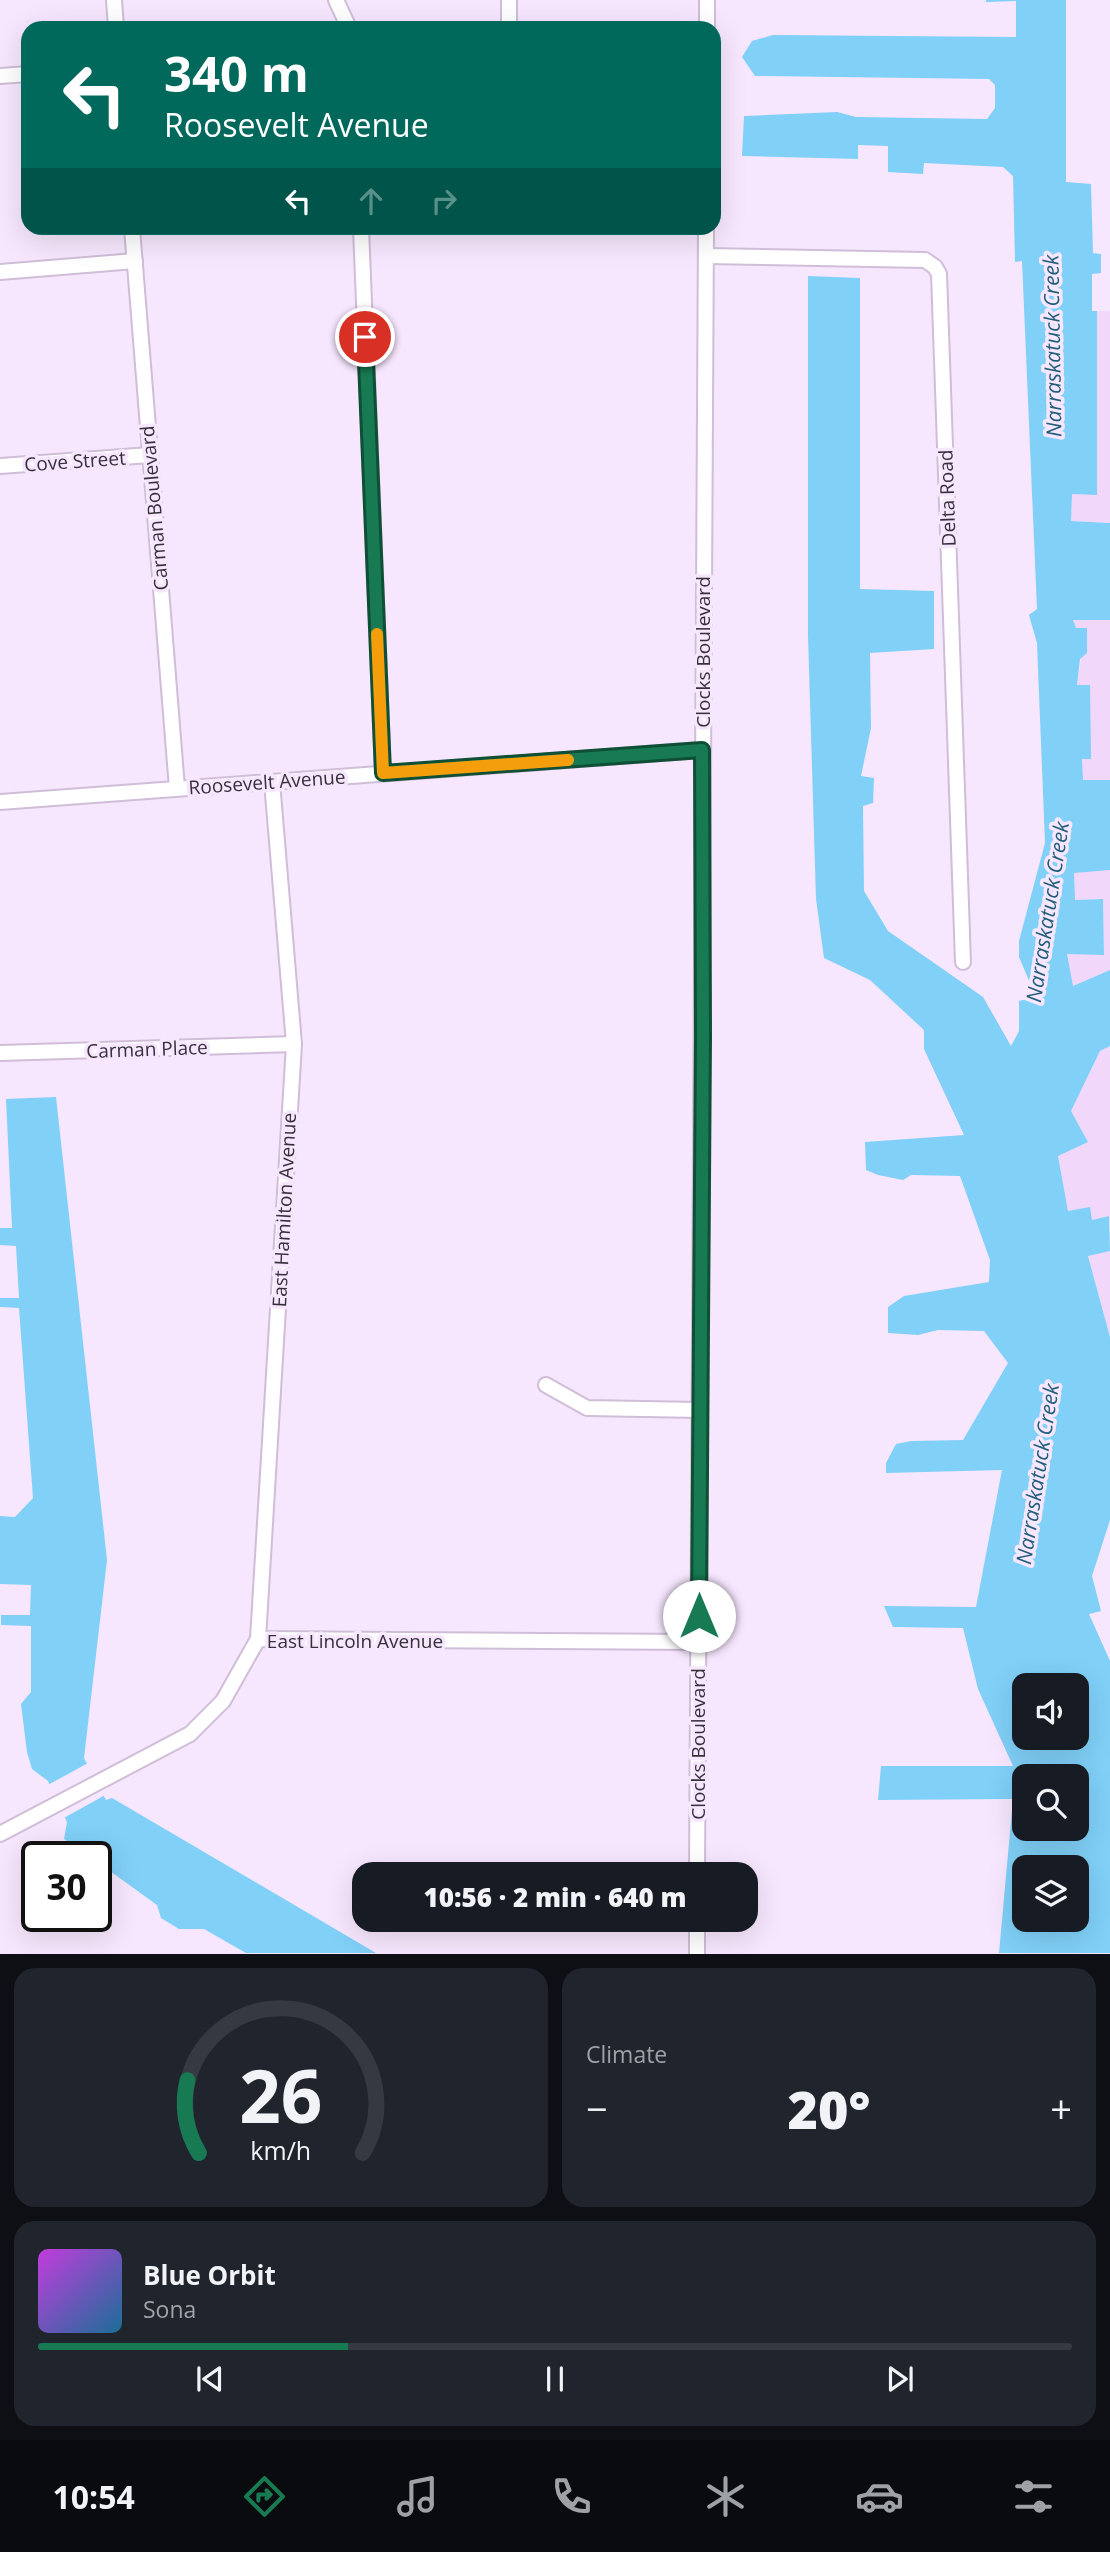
<!DOCTYPE html>
<html lang="en">
<head>
<meta charset="utf-8">
<style>
	:root { --surface:#171b24; --page:#20242c; --text:#f1f3f6; --muted:#9ea1a6; --line:#363941; --accent:#177a52 }
	body { margin:0; font-family:"Open Sans",sans-serif; background:var(--page); color:var(--text); height:100vh; display:flex; flex-direction:column; font-size:26px; white-space:nowrap }
	* { box-sizing:border-box; margin:0 }
	p { font-size:23px; color:var(--muted) }
	.icon { flex:none; width:38px; height:38px; fill:none; stroke:currentColor; stroke-width:2; stroke-linecap:round; stroke-linejoin:round }
	.map { position:relative; height:1954px; overflow:hidden }
	.side { display:flex; flex-direction:column; gap:14px; padding:14px; background:#0d0f14; flex:1 }
	.side>* { flex:none }
	.hud { position:absolute; left:21px; top:21px; width:700px; height:214px; border-radius:21px; box-shadow:0 7px 28px #0002; background:#00695c; color:#fff; overflow:hidden }
	.fabs { position:absolute; left:1012px; top:1673px; display:grid; gap:14px }
	.fabs a { display:grid; place-items:center; width:77px; height:77px; border-radius:14px; background:var(--surface); box-shadow:0 7px 28px #0002; font-size:35px }
	.speed { position:absolute; left:21px; top:1841px; display:flex; gap:14px; font-size:35px; font-weight:700; text-align:center }
	.speed>* { display:grid; place-content:center; width:91px; height:91px; border-radius:50%; background:var(--surface); box-shadow:0 7px 28px #0002; line-height:1 }
	.speed .limit { border:4px solid #111; border-radius:10px; background:#fff; color:#111 }
	.pin { position:absolute; display:grid; place-items:center; width:60px; height:60px; color:#fff; margin:-30px; border:4px solid #fff; border-radius:50%; box-shadow:0 2px 7px #0007 }
	.me { position:absolute; width:77px; margin:-38px; rotate:0deg; stroke-linejoin:round; filter:drop-shadow(0 0 5px #0008) }
	.turn { display:flex; align-items:center; gap:24px; height:147px; padding:0 28px; font-size:32px }
	.turn .icon { width:91px; height:91px; stroke-width:2.5 }
	.turn b { display:block; font-size:49px; line-height:60px }
	.lanes { display:flex; align-items:center; height:66px; padding:0 28px; background:#0003; justify-content:center; gap:35px; direction:ltr }
	.lanes .off { opacity:.35 }
	.big { font-size:52px; font-weight:800; line-height:1.1 }
	.side .card { flex:1; display:flex; flex-direction:column; justify-content:center; gap:10px; min-width:0; padding:0 24px; border-radius:21px; background:var(--page) }
	.side .dial { align-items:center; gap:0 }
	.dial svg { height:182px; overflow:visible; fill:none; stroke:var(--line); stroke-width:7; stroke-linecap:round; text-anchor:middle }
	.dial text { fill:var(--text); stroke:none }
	.song { display:flex; align-items:center; gap:21px }
	.cover { width:84px; height:84px; border-radius:10px; background:linear-gradient(135deg,hsl(290 70% 55%),hsl(200 70% 35%)) }
	.played { height:7px; border-radius:4px; background:linear-gradient(90deg,var(--accent) 30%,var(--line) 30%) }
	.keys { display:flex; justify-content:space-around; direction:ltr }
	.heat { display:flex; justify-content:space-between; align-items:center; font-size:38px; direction:ltr }
	.side .tiles { flex:1; display:grid; gap:14px; grid-template-columns:1fr 1fr }
	.card:last-child { grid-column:span 2 }
	.trip { position:absolute; left:352px; top:1862px; width:406px; height:70px; border-radius:21px; background:var(--surface); box-shadow:0 7px 28px #0002; font-weight:800; line-height:70px; text-align:center }
	.tabs { display:flex; height:112px; justify-content:space-around; align-items:center; background:#090b0e; color:var(--muted) }
	.tabs .icon { width:49px; height:49px }
	.tabs .active { color:var(--accent) }
	.tabs b { font-size:32px; color:var(--text) }
	.map>svg:first-child { display:block }
	.built { fill:#f1d8fb }
	.water { fill:#80d0f8; fill-rule:evenodd }
	.pier { fill:#f7e7fe }
	.lines { fill:none; stroke-linecap:round; stroke-linejoin:round }
	.street-casing { stroke:#d0bdd8; stroke-width:18 }
	.street { stroke:#fff; stroke-width:14 }
	.route-casing { stroke:#0f4f35; stroke-width:18 }
	.route { stroke:#177a52; stroke-width:12 }
	.slow { stroke:#f59e0b; stroke-width:12 }
	.labels { text-anchor:middle; stroke-width:7; stroke-linejoin:round; paint-order:stroke }
	.street-label { font-size:19px; fill:#37303a; stroke:#f7e7fe }
	.water-label { font-size:21px; font-style:italic; fill:#205e79; stroke:#f7e7fe }
</style>
</head>
<body>
<div class="map">
<svg width="1110" height="1954" viewBox="0 0 1110 1954">
	<rect width="100%" height="100%" fill="#f7e7fe"/>
	<g class="built">
		<path d="M1097,311H1110V523L1071,521V494L1097,495Z"/>
		<path d="M1073,619L1110,620V780H1083L1082,759H1090L1089,685H1077L1086,628H1075Z"/>
		<path d="M1110,870V970L1072,986L1067,953L1104,955L1103,899L1074,900V872Z"/>
		<path d="M1110,1046V1223L1108,1216L1092,1220L1068,1211L1058,1155L1088,1142L1071,1111L1100,1051Z"/>
		<path d="M1110,1251V1337L1088,1255Z"/>
	</g>
	<g class="water">
		<path d="M986,0H1066V182L1091,184L1093,253L1101,254V273L1092,274V311H1097V495L1072,494L1071,521L1110,523V620H1073L1076,628H1087V653L1080,659L1077,685H1090L1091,759H1082L1083,780H1110V870L1074,873L1075,900L1103,899L1104,955L1067,954L1073,986L1110,970V1046L1100,1051L1071,1111L1088,1142L1058,1156L1068,1211L1090,1207L1092,1220L1109,1216L1110,1251L1088,1256L1110,1337V1520L1092,1576L1101,1611L1089,1614L1110,1661V1953H999L1013,1799L878,1800L881,1766H1013L978,1689L963,1628L893,1627L884,1606L976,1607L1002,1470L886,1473V1463L896,1444L911,1441L963,1440L1008,1363L984,1331L938,1330L918,1335L888,1333V1307L904,1296L989,1282L990,1260L960,1176L911,1175L903,1180L878,1175L866,1170L865,1142L964,1135L924,1049V1030L870,980L824,958L816,899L808,636V276L860,278V589L934,591V649L870,653L871,728L861,776L874,778L873,803L863,806L864,891L888,931L983,997L1011,1046L1019,1031V1001L1036,997L1019,957V941L1045,843L1037,643L1029,615L1037,609L1022,261L1015,262L1013,176L1003,167L924,163L923,174L888,172V146L858,145V159L742,156L744,116L837,112L856,117L987,119L995,108V85L989,79L755,76L742,57L752,41L773,35L1016,37V1L986,2ZM1024,1685H1076V1738H1024ZM1024,1776H1076V1829H1024ZM1024,1867H1076V1920H1024Z"/>
		<path d="M56,1097L107,1560L84,1758L106,1800L112,1798L376,1953H246L204,1929H179L161,1918L157,1905L96,1861V1857H90L64,1839L67,1822L48,1781L32,1769L27,1752L21,1704L31,1692V1626L1,1625V1615H30L31,1585L0,1584V1516L15,1517L33,1498L19,1308L0,1307V1298H19L16,1246L0,1245V1228H12L6,1099Z"/>
	</g>
	<path class="pier" d="M90,1762L107,1794L62,1819L46,1786Z"/>
	<g class="lines">
		<g class="street-casing">
			<g id="street">
				<path d="M114,0L116,28"/>
				<path d="M336,0L349,28"/>
				<path d="M509,28V0"/>
				<path d="M707,28V0"/>
				<path d="M0,76L28,74"/>
				<path d="M132,228L177,788"/>
				<path d="M361,228L383,773"/>
				<path d="M706,256L925,260L935,267L939,274L963,962"/>
				<path d="M0,272L135,261"/>
				<path d="M0,466L150,455"/>
				<path d="M0,802L702,750"/>
				<path d="M0,1053L294,1044"/>
				<path d="M546,1385L587,1408L700,1410"/>
				<path d="M258,1639L294,1044L272,782"/>
				<path d="M0,1834L190,1734L223,1701L258,1639L698,1642"/>
				<path d="M697,1874L706,228"/>
				<path d="M697,1954V1920"/>
			</g>
		</g>
		<use href="#street" class="street"/>
	</g>
	<g class="lines">
		<g class="route-casing">
			<path id="route" d="M365,337L383,773L702,750L703,1036L699,1616"/>
		</g>
		<use href="#route" class="route"/>
		<path class="slow" d="M377,634L383,773L568,760"/>
	</g>
	<g class="labels">
		<g class="street-label">
			<text transform="translate(75 461) rotate(-4)" y="7">Cove Street</text>
			<text transform="translate(947 498) rotate(-92)" y="7">Delta Road</text>
			<text transform="translate(154 508) rotate(-95)" y="7">Carman Boulevard</text>
			<text transform="translate(703 652) rotate(-90)" y="7">Clocks Boulevard</text>
			<text transform="translate(267 782) rotate(-4)" y="7">Roosevelt Avenue</text>
			<text transform="translate(147 1049) rotate(-2)" y="7">Carman Place</text>
			<text transform="translate(284 1210) rotate(-87)" y="7">East Hamilton Avenue</text>
			<text x="355" y="1648">East Lincoln Avenue</text>
			<text transform="translate(698 1744) rotate(-90)" y="7">Clocks Boulevard</text>
		</g>
		<g class="water-label">
			<text transform="translate(1053 346) rotate(-91)" y="7">Narraskatuck Creek</text>
			<text transform="translate(1048 912) rotate(-81)" y="7">Narraskatuck Creek</text>
			<text transform="translate(1038 1474) rotate(-81)" y="7">Narraskatuck Creek</text>
		</g>
	</g>
</svg>
<div class="fabs">
<a><svg class="icon" aria-label="sound" viewBox="0 0 24 24"><path d="M4 9h4l5-4v14l-5-4H4zM17 9q2 3 0 6"/></svg></a>
<a><svg class="icon" aria-label="search" viewBox="0 0 24 24"><circle cx="10" cy="10" r="6"/><path d="M15 15l6 6"/></svg></a>
<a><svg class="icon" aria-label="layers" viewBox="0 0 24 24"><path d="M12 4l9 5-9 5-9-5zM3 14l9 5 9-5"/></svg></a>
</div>
<div class="speed"><div class="limit">30</div></div>
<div class="pin" style="left:365px;top:337px;background:#d93025"><svg class="icon" aria-label="arrive" viewBox="0 0 24 24"><path d="M6 21V4h12l-3 4 3 4H6"/></svg></div>
<svg class="me" style="left:699px;top:1616px" viewBox="-20 -20 40 40"><circle r="19" fill="#fff"/><path d="M0-13L10 11 0 6-10 11z" fill="#177a52"/></svg>
<div class="trip">10:56 · 2 min · 640 m</div>
<div class="hud">
<div class="turn"><svg class="icon" aria-label="left" viewBox="0 0 24 24"><path d="M17 20v-9H6M10 6l-5 5 5 5"/></svg><div><b>340 m</b>Roosevelt Avenue</div></div>
<div class="lanes"><svg class="icon" aria-label="left" viewBox="0 0 24 24"><path d="M17 20v-9H6M10 6l-5 5 5 5"/></svg><svg class="icon off" aria-label="ahead" viewBox="0 0 24 24"><path d="M12 20V5M6 11l6-6 6 6"/></svg><svg class="icon off" aria-label="right" viewBox="0 0 24 24"><path d="M7 20v-9h11M14 6l5 5-5 5"/></svg></div>
</div>
</div>
<section class="side">
<div class="tiles">
<div class="card dial"><svg viewBox="0 0 100 80">
<path d="M14 69A42 42 0 1 1 86 69"/>
<path d="M14 69A42 42 0 0 1 9 37" stroke="#177a52"/>
<text x="50" y="56" font-size="32" font-weight="700">26</text>
<text x="50" y="72" font-size="11">km/h</text>
</svg></div>
<div class="card"><p>Climate</p>
<div class="heat"><a>−</a><b class="big">20°</b><a>+</a></div>
</div>
<div class="card">
<div class="song"><i class="cover"></i><div><b>Blue Orbit</b><p>Sona</p></div></div>
<div class="played"></div>
<div class="keys"><svg class="icon" aria-label="previous" viewBox="0 0 24 24"><path d="M18 5L8 12l10 7zM5 5v14"/></svg><svg class="icon" aria-label="pause" viewBox="0 0 24 24"><path d="M8 5v14M16 5v14"/></svg><svg class="icon" aria-label="next" viewBox="0 0 24 24"><path d="M6 5l10 7-10 7zM19 5v14"/></svg></div>
</div>
</div>
</section>
<nav class="tabs">
<b>10:54</b>
<svg class="icon active" aria-label="directions" viewBox="0 0 24 24"><path d="M12 3l9 9-9 9-9-9zM9 14v-3h6M13 9l2 2-2 2"/></svg>
<svg class="icon" aria-label="music" viewBox="0 0 24 24"><path d="M9 18V5l10-2v13"/><circle cx="6" cy="18" r="3"/><circle cx="16" cy="16" r="3"/></svg>
<svg class="icon" aria-label="phone" viewBox="0 0 24 24"><path d="M5 4h4l2 5-3 2q2 4 5 5l2-3 5 2v4C11 20 4 13 5 4z"/></svg>
<svg class="icon" aria-label="climate" viewBox="0 0 24 24"><path d="M12 3v18M4 7l16 10M4 17L20 7"/></svg>
<svg class="icon" aria-label="car" viewBox="0 0 24 24"><path d="M5 17H2v-5l4-1 3-4h7l3 4 3 1v5h-3M9 17h6M6 11h13"/><circle cx="7" cy="17" r="2"/><circle cx="17" cy="17" r="2"/></svg>
<svg class="icon" aria-label="filters" viewBox="0 0 24 24"><path d="M4 7h16M4 17h16"/><circle cx="9" cy="7" r="2"/><circle cx="15" cy="17" r="2"/></svg>
</nav>
</body>
</html>
